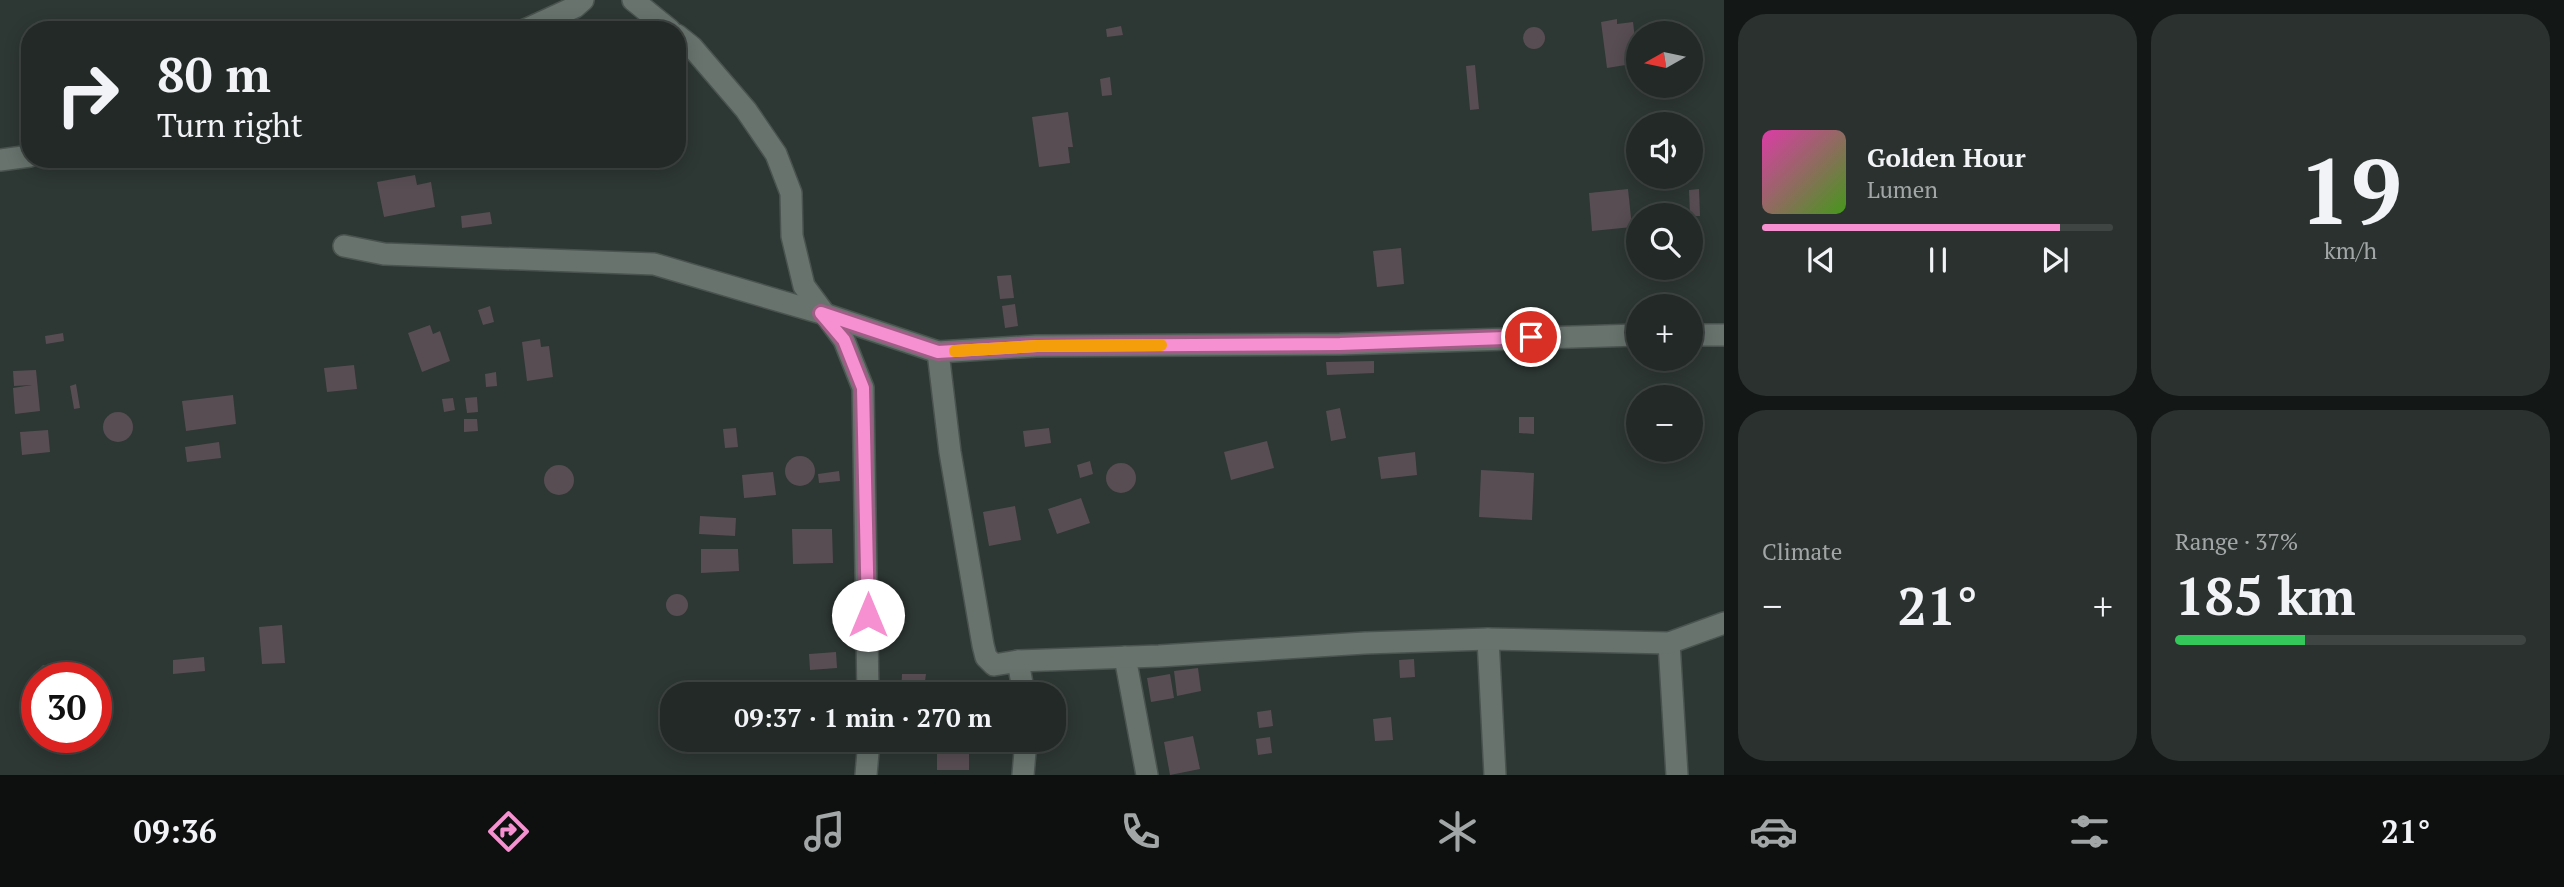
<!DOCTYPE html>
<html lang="en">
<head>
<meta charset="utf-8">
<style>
	:root { --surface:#222926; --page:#2a312e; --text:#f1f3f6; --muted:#a2a6a7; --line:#3f4543; --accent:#f690d0 }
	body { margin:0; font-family:"PT Serif",serif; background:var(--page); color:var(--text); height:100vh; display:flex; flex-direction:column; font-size:26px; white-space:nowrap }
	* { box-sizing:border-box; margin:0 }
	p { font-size:23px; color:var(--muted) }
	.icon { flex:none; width:38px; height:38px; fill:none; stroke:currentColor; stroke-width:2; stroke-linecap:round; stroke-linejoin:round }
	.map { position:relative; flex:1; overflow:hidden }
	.panel { display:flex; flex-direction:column; gap:14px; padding:14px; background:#131715; width:840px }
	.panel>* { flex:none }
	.hud { position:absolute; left:21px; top:21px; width:665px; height:147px; border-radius:28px; box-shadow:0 4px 18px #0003,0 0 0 2px var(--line); background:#222926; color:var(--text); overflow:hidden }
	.needle { width:46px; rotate:261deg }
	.controls { position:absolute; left:1626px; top:21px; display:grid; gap:14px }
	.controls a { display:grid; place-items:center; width:77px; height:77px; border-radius:50%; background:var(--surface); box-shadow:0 4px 18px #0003,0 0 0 2px var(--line); font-size:35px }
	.speed { position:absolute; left:21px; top:662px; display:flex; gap:14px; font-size:35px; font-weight:700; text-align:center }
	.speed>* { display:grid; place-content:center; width:91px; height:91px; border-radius:50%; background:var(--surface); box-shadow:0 4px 18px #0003,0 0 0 2px var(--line); line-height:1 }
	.speed .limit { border:10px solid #d22; background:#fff; color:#111 }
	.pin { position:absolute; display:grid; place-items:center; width:60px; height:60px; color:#fff; margin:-30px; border:4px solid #fff; border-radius:50%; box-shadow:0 2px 7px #0007 }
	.me { position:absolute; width:77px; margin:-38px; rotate:0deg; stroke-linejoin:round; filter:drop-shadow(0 0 5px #0008) }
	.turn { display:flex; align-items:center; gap:24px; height:147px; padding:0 21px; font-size:32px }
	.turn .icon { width:91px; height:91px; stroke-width:2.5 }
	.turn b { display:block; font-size:49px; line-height:60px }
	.big { font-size:52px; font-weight:700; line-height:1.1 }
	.panel .card { flex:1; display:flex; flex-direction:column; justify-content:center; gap:10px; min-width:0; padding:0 24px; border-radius:28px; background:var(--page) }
	.panel .dial { align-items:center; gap:0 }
	.dial b { font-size:91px; line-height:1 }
	.song { display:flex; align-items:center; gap:21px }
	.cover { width:84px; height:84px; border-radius:10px; background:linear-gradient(135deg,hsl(320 70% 55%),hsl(100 70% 35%)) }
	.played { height:7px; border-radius:4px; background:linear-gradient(90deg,var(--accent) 85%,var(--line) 85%) }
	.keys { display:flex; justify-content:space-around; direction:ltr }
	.heat { display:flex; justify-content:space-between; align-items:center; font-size:38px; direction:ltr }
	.charge { height:10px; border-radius:5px; background:linear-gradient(90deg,#34c759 37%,var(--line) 0) }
	.panel .tiles { flex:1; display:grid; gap:14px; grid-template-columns:repeat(2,1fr) }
	.trip { position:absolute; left:660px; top:682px; width:406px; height:70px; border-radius:28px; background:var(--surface); box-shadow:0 4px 18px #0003,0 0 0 2px var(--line); font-weight:700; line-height:70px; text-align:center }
	.tabs { display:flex; height:112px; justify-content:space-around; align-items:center; background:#0e100f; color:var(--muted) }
	.tabs .icon { width:49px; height:49px }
	.tabs .current { color:var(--accent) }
	.tabs b { font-size:32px; color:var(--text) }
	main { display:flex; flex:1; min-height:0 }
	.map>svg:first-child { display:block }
	.building { fill:#574d53 }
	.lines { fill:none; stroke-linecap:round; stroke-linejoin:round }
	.minor-casing { stroke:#4a534f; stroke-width:24 }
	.tertiary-casing { stroke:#4a534f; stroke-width:24 }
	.minor { stroke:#68736e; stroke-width:21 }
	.tertiary { stroke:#68736e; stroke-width:21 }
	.route-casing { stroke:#a05e87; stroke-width:18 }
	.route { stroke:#f690d0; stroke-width:12 }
	.slow { stroke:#f59e0b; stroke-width:12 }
</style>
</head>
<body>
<main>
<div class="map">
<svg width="1724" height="775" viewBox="0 0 1724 775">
	<rect width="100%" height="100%" fill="#2d3733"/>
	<g class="building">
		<path d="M1617,19V24L1633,22L1638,63L1607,68L1601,22Z"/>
		<path d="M1121,26L1123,35L1107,37L1106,29Z"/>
		<circle cx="1534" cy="38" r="11"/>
		<path d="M1475,65L1479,109L1470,110L1466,66Z"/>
		<path d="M1110,77L1112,95L1102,96L1100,79Z"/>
		<path d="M1068,112L1073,147H1068L1070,163L1039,167L1032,117Z"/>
		<path d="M1690,147L1699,152L1701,159L1692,169Z"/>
		<path d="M415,175L417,185L431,182L435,207L384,217L377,182Z"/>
		<path d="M1628,189L1632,227L1592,231L1589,193Z"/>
		<path d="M1699,189L1700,216H1690L1689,190Z"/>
		<path d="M490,212L492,224L462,228L461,216Z"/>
		<path d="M1401,248L1404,284L1377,287L1373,251Z"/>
		<path d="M1011,275L1014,298L1000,299L997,276Z"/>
		<path d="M1015,304L1018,326L1005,328L1002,306Z"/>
		<path d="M490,306L494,322L483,325L478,310Z"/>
		<path d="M430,325L433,334L440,331L450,361L422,372L408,333Z"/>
		<path d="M63,333L64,341L46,344L45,336Z"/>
		<path d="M540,339L541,347L549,346L553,377L527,381L522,342Z"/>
		<path d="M1374,361V373L1327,375L1326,362Z"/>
		<path d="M354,365L357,389L327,392L324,368Z"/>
		<path d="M36,370L40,411L15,414L13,388L32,385L14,386L13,371Z"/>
		<path d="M496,372L497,386L486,387L485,374Z"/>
		<path d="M76,384L80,408L74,409L70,386Z"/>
		<path d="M233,395L236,424L186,431L182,401Z"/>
		<path d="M477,397L478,412L467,413L465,398Z"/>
		<path d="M453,398L455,410L444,412L442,399Z"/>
		<path d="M1340,408L1346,438L1331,441L1326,411Z"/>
		<circle cx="118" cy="427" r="15"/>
		<path d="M1519,417H1534V434L1519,433Z"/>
		<path d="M464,419H477L478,431L464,432Z"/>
		<path d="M736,428L738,447L725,448L723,429Z"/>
		<path d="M1049,428L1051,443L1025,447L1023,431Z"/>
		<path d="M48,430L50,452L22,455L20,432Z"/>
		<path d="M1267,441L1274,468L1231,480L1224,452Z"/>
		<path d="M219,442L221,458L187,462L185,447Z"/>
		<path d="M1415,452L1417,475L1381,479L1378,457Z"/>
		<circle cx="800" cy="471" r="15"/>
		<path d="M1090,461L1093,474L1080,478L1077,465Z"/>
		<circle cx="1121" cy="478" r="15"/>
		<circle cx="559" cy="480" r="15"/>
		<path d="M1481,470L1534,473L1532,520L1479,517Z"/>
		<path d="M839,471L840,481L819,483L818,474Z"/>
		<path d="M773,472L776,495L744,498L742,475Z"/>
		<path d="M1081,498L1090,523L1057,534L1048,509Z"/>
		<path d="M1015,506L1021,540L989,546L983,512Z"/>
		<path d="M700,516L736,518L735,536L699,534Z"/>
		<path d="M792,529H832L833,563L793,564Z"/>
		<path d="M701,549H738L739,571L701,573Z"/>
		<circle cx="677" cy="605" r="11"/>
		<path d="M282,625L285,663L262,664L259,627Z"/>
		<path d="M836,652L837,668L810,670L809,654Z"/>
		<path d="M204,657L205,671L173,674V660Z"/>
		<path d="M1414,659L1415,677L1400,678L1399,660Z"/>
		<path d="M43,665L56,667L60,677H37L36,686L34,674Z"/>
		<path d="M1198,668L1201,691L1177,696L1174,671Z"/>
		<path d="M902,674H926L923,695H901Z"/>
		<path d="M1170,674L1174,698L1151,702L1147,678Z"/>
		<path d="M1271,710L1273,726L1259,728L1257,712Z"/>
		<path d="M1391,717L1393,740L1375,741L1373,719Z"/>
		<path d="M1193,736L1200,769L1170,775L1164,742Z"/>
		<path d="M1270,737L1272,753L1258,755L1256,739Z"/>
		<rect x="937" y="740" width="32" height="30"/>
	</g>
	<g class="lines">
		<g class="minor-casing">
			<g id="minor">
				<path d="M633,0L670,30"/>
				<path d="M677,35L692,47L746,110L776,154L791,193L792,236L804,286L844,340L863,388L868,695"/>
				<path d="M344,246L384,254L654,264L821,313L938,352L1036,346L1340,344L1638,335"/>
				<path d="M1690,335H1724"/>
				<path d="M938,352L950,452L983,645L986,657L994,665L1018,661L1024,695"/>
				<path d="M1488,639L1495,775"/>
				<path d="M1669,643L1677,775"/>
				<path d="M1125,657L1147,775"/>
				<path d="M1018,661L1159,656L1365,643L1488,639L1669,643L1724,623"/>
				<path d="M866,775L869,740"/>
				<path d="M1023,775L1026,740"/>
			</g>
		</g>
		<g class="tertiary-casing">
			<g id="tertiary">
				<path d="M525,30L575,7L583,0"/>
				<path d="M0,160L30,156"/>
			</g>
		</g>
		<use href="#minor" class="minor"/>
		<use href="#tertiary" class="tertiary"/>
	</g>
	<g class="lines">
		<g class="route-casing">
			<path id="route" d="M868,615L863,388L844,340L821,313L938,352L1037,346L1340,344L1531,337"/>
		</g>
		<use href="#route" class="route"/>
		<path class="slow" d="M955,351L1037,346L1161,345"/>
	</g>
</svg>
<div class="controls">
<a><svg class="needle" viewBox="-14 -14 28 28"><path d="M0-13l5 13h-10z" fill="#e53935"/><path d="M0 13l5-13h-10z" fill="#a2a6a7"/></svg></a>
<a><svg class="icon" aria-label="sound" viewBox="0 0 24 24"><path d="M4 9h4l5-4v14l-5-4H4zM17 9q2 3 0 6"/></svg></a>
<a><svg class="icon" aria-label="search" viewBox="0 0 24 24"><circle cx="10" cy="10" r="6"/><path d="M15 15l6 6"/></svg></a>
<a>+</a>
<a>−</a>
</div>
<div class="speed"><div class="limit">30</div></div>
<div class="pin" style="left:1531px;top:337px;background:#d93025"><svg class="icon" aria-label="arrive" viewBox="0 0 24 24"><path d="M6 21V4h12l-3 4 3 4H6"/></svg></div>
<svg class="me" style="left:868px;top:615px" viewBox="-20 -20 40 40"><circle r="19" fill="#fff"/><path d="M0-13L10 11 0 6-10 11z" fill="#f690d0"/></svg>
<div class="trip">09:37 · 1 min · 270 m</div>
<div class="hud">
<div class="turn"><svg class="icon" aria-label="right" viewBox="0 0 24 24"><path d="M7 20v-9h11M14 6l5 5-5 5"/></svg><div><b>80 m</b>Turn right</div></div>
</div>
</div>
<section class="panel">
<div class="tiles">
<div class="card">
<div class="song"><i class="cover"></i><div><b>Golden Hour</b><p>Lumen</p></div></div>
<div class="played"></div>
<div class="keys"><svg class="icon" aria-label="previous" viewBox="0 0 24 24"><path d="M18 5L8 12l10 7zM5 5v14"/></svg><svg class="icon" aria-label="pause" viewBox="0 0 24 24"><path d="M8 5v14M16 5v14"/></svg><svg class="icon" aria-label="next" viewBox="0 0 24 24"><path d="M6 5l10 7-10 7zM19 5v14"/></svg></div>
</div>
<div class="card dial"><b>19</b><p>km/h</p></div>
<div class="card"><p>Climate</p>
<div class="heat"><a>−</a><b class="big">21°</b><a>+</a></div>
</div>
<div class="card"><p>Range · 37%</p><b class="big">185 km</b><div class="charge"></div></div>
</div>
</section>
</main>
<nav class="tabs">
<b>09:36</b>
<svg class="icon current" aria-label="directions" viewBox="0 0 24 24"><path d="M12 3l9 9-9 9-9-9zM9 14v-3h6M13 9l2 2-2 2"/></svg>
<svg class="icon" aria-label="music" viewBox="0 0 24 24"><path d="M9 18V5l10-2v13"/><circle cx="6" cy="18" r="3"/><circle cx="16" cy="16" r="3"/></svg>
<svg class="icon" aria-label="phone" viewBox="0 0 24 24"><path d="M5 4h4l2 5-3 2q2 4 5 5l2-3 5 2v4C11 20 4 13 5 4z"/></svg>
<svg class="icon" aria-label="climate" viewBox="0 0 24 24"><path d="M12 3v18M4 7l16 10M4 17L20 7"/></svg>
<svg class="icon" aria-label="car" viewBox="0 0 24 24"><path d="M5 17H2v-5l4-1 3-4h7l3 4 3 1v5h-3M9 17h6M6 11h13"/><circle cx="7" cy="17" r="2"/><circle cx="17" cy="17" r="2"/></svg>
<svg class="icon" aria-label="filters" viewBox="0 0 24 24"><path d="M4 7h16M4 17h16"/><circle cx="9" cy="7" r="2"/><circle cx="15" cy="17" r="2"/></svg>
<b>21°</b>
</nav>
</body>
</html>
